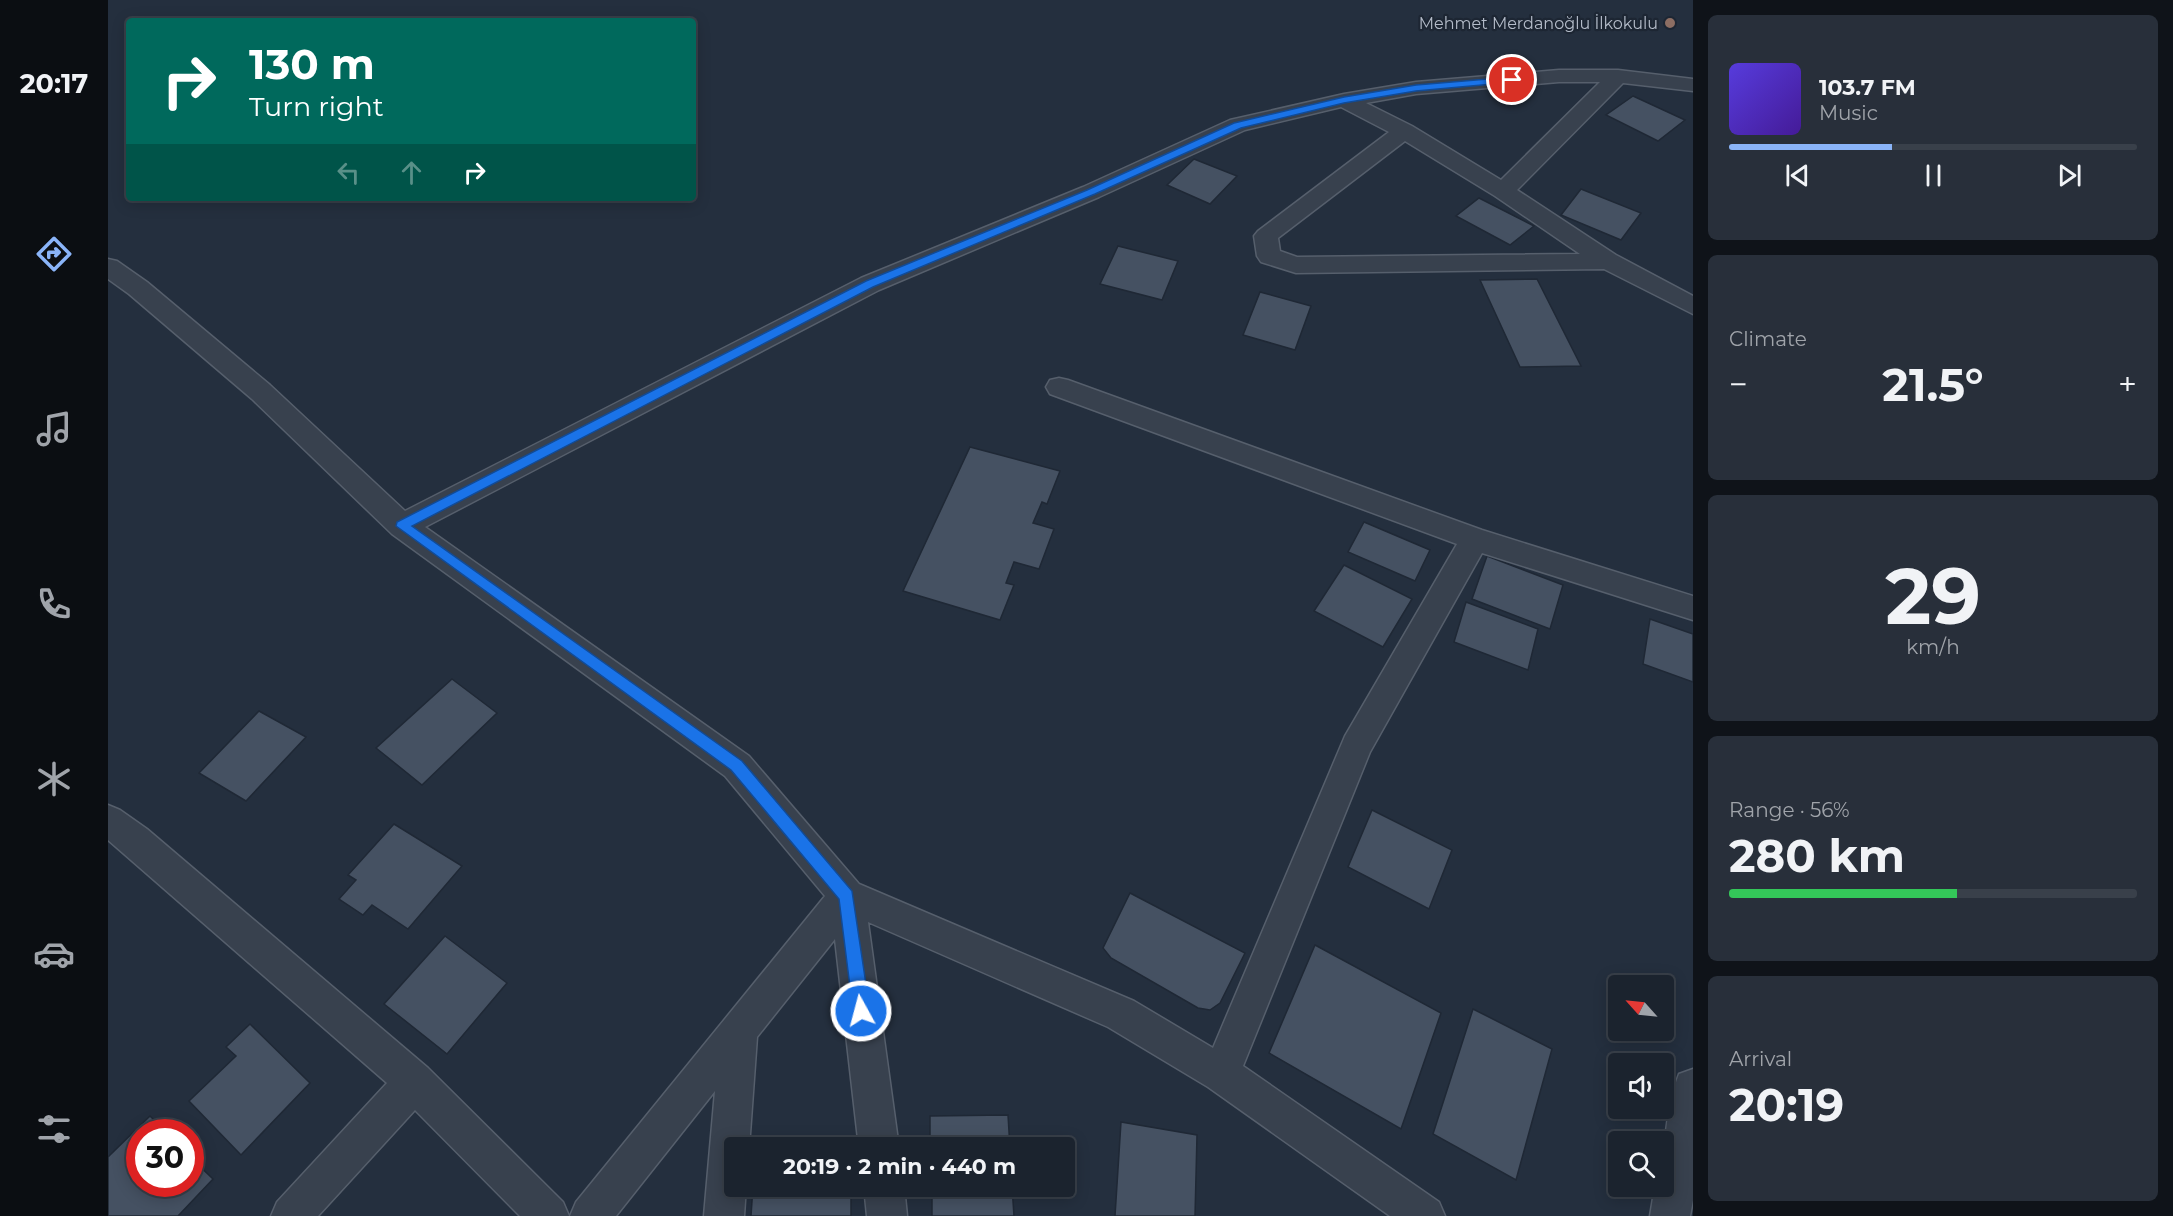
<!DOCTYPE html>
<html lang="en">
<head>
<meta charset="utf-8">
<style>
	:root { --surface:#1b232e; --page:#282f3a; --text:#f1f3f6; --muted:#a0a4aa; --line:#39404a; --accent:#8ab4f8 }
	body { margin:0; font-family:Montserrat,sans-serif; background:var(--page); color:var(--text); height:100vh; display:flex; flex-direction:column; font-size:22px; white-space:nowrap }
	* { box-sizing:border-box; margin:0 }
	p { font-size:20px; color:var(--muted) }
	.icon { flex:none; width:33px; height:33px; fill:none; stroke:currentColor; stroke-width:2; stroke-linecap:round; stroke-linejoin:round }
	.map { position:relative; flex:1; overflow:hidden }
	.sheet { display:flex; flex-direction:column; gap:15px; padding:15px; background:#0f1319; width:480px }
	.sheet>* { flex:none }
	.top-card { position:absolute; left:18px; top:18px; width:570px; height:183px; border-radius:6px; box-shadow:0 3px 15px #0003,0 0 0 2px var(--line); background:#00695c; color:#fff; overflow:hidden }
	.needle { width:39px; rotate:297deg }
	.tools { position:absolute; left:1500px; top:975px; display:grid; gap:12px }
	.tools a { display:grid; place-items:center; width:66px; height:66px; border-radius:6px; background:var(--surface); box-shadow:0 3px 15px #0003,0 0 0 2px var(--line); font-size:30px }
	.speed { position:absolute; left:18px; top:1119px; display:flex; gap:12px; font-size:30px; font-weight:700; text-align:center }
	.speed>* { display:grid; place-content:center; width:78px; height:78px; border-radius:50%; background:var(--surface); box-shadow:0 3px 15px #0003,0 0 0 2px var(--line); line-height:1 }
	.speed .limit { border:9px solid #d22; background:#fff; color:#111 }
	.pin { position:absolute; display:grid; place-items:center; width:51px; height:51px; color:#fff; margin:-26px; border:3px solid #fff; border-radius:50%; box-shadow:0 2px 6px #0007 }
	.me { position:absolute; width:66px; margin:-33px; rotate:353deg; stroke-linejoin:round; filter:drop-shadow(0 0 4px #0008) }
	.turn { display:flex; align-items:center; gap:21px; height:126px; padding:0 24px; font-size:27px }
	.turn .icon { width:78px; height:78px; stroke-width:2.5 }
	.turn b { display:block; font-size:42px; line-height:51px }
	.lanes { display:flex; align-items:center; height:57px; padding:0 24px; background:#0003; justify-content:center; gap:30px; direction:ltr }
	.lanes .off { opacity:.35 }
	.big { font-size:45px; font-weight:700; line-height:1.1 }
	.sheet .widget { flex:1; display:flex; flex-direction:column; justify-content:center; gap:9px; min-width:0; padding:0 21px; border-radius:9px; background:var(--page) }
	.sheet .dial { align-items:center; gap:0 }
	.dial b { font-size:78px; line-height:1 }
	.song { display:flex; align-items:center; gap:18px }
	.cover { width:72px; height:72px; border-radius:9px; background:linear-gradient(135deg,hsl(250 70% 55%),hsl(260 70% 35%)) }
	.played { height:6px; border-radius:3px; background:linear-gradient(90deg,var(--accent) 40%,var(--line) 40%) }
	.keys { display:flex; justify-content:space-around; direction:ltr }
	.heat { display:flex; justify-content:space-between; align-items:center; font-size:33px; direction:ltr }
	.charge { height:9px; border-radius:4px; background:linear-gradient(90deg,#34c759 56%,var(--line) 0) }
	.trip { position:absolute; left:616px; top:1137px; width:351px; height:60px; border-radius:6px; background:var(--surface); box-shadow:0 3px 15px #0003,0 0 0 2px var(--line); font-weight:700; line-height:60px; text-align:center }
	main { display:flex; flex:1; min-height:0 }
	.menu { display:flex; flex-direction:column; width:108px; justify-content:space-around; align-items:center; background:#0b0e12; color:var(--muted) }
	.menu .icon { width:42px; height:42px }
	.menu .current { color:var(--accent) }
	.menu b { font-size:27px; color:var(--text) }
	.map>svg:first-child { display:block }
	.building { fill:#455162; stroke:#1f2835; stroke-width:1.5 }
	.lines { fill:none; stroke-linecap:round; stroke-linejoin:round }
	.street-casing { stroke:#565f6c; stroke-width:3 }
	.street { fill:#38414e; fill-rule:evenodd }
	.route { fill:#1a73e8; stroke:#114b97; stroke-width:1.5 }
	.education-dot { fill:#8d6e63; stroke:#1d2633; stroke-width:2 }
	.labels { text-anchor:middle; stroke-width:4.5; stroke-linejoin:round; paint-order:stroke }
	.far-poi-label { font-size:16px; fill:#b4bcc9; stroke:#1d2633; text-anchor:end }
</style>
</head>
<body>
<main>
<nav class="menu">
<b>20:17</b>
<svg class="icon current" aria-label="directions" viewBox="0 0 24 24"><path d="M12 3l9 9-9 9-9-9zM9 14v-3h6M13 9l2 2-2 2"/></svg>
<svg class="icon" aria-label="music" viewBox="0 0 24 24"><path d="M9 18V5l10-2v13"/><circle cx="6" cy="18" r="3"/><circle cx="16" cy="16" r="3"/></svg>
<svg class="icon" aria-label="phone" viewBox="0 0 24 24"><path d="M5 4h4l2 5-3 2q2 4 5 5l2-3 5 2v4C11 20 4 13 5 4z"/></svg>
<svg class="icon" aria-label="climate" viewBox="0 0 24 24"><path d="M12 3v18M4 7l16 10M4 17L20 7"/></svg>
<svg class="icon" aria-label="car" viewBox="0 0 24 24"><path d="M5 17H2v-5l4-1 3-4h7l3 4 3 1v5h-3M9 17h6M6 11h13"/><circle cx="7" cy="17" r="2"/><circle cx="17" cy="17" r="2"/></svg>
<svg class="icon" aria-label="filters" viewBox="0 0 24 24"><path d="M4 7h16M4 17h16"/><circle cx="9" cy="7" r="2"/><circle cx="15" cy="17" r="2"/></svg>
</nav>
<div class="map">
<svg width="1585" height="1216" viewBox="0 0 1585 1216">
	<rect width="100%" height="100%" fill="#242f3e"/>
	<g class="building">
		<path d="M1525,96L1577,120L1550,141L1498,115Z"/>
		<path d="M1086,159L1129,176L1102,204L1059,185Z"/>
		<path d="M1473,189L1533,213L1513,240L1453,215Z"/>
		<path d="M1371,198L1426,226L1402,245L1348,216Z"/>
		<path d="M1010,246L1070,261L1054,300L992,284Z"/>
		<path d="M1429,279L1473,366L1412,367L1372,280Z"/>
		<path d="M1152,292L1203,306L1187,350L1135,335Z"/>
		<path d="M862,447L952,471L939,504L934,502L925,523L946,529L931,569L906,562L898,583L906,585L892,620L795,591Z"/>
		<path d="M1256,522L1322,550L1307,581L1240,552Z"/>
		<path d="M1379,556L1455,585L1442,629L1364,599Z"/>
		<path d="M1236,565L1304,599L1275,647L1206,611Z"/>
		<path d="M1358,602L1430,629L1420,670L1346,642Z"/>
		<path d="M1542,619L1585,634V682L1535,664Z"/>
		<path d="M344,679L389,713L314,785L268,748Z"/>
		<path d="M151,711L198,737L138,801L91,773Z"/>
		<path d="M1264,810L1344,850L1321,909L1240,867Z"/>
		<path d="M286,824L354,866L300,929L264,905L255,915L231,899L248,880L240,875Z"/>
		<path d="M1022,893L1137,953L1112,1003L1102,1010L1090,1008L1003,958L995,948Z"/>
		<path d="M337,936L399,983L339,1054L276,1004Z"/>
		<path d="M1207,945L1333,1013L1293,1129L1161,1053Z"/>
		<path d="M1365,1009L1444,1049L1408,1180L1325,1134Z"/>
		<path d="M142,1024L202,1083L133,1155L81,1101L128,1056L118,1047Z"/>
		<path d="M900,1115L902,1148H822V1116Z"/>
		<path d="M42,1116L58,1132H32V1184H82V1157L105,1179L70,1216H0V1157Z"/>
		<path d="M1013,1122L1089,1135L1087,1216H1007Z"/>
		<path d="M743,1137V1148H646L647,1139Z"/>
		<path d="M645,1186H743V1216H643Z"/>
		<path d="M824,1186H904L906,1216H824Z"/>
	</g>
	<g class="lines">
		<g class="street-casing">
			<g id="street">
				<path d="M1451,70H1510L1585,79V91L1515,83L1409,190L1508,255L1585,296V314L1496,269L1188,273L1153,262L1149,256L1146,236L1150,231L1281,132L1233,107L1137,130L991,197L771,290L317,527L641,756L751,884L1026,1001L1105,1048L1237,736L1349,544L942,394L938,387L942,380L951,378L960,380L1374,530L1585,596V620L1374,553L1262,752L1135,1066L1331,1202L1337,1216H1282L1100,1087L1000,1027L760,922L791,1148H751L727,939L649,1037L641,1148H627V1186H638L636,1216H596L607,1091L508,1216H462L468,1202L717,896L617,776L284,534L144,399L21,294L0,279V259L9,261L39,282L162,385L297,511L753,278L975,187L1122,120L1236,94L1308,82ZM1451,82H1492L1393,180L1304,126L1258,103L1308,94ZM1297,141L1387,196L1472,254L1189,257L1172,251L1170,238Z"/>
				<path d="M0,805L12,810L39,829L320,1068L455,1202L461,1216H412L307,1110L210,1216H163L169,1202L279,1083L0,840Z"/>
				<path d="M1585,1069V1200L1582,1216H1542L1547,1186H1556C1556,1149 1557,1110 1571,1074Z"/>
				<path d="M756,1186H796L799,1216H759Z"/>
			</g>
		</g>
		<use href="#street" class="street"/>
	</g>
	<path class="route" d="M1404,77L1407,78V82L1308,91L1236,103L1133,128L987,194L765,287L304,526L634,761L744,891L762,1011L759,1017L753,1019L747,1017L745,1011L731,899L623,770L288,526L289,522L758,281L979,190L1126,123L1236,97L1308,85Z"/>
	<circle class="education-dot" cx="1562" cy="23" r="6"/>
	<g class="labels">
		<g class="far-poi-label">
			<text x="1550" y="29">Mehmet Merdanoğlu İlkokulu</text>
		</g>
	</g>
</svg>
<div class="tools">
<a><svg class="needle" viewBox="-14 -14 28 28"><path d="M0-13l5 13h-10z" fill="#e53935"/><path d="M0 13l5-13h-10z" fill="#a0a4aa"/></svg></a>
<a><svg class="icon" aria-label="sound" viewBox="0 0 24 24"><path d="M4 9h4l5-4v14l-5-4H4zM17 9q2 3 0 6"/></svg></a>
<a><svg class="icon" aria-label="search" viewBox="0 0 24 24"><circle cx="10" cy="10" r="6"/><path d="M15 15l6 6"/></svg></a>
</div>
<div class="speed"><div class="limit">30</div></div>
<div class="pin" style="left:1404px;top:80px;background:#d93025"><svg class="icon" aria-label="arrive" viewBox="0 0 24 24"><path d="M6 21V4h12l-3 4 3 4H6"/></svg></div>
<svg class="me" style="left:753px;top:1011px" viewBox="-20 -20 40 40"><circle r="17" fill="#1a73e8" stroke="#fff" stroke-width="3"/><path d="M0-11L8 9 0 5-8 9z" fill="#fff"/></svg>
<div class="trip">20:19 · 2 min · 440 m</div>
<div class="top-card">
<div class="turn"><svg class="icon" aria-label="right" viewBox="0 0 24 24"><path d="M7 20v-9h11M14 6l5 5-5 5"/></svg><div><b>130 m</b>Turn right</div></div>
<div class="lanes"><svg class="icon off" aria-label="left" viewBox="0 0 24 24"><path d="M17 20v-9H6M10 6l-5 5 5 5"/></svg><svg class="icon off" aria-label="ahead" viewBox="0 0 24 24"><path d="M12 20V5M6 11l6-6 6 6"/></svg><svg class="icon" aria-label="right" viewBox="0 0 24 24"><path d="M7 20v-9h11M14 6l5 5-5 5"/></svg></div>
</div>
</div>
<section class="sheet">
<div class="widget">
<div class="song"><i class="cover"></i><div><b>103.7 FM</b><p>Music</p></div></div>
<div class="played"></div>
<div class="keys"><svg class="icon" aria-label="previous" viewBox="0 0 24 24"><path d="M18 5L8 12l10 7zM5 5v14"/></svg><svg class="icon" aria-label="pause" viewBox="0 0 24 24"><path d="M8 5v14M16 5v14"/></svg><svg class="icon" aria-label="next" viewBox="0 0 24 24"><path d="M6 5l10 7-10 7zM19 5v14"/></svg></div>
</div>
<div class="widget"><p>Climate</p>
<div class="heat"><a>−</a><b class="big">21.5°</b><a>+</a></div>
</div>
<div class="widget dial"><b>29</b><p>km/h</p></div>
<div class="widget"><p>Range · 56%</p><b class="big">280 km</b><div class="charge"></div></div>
<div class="widget"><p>Arrival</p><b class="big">20:19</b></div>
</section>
</main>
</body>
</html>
